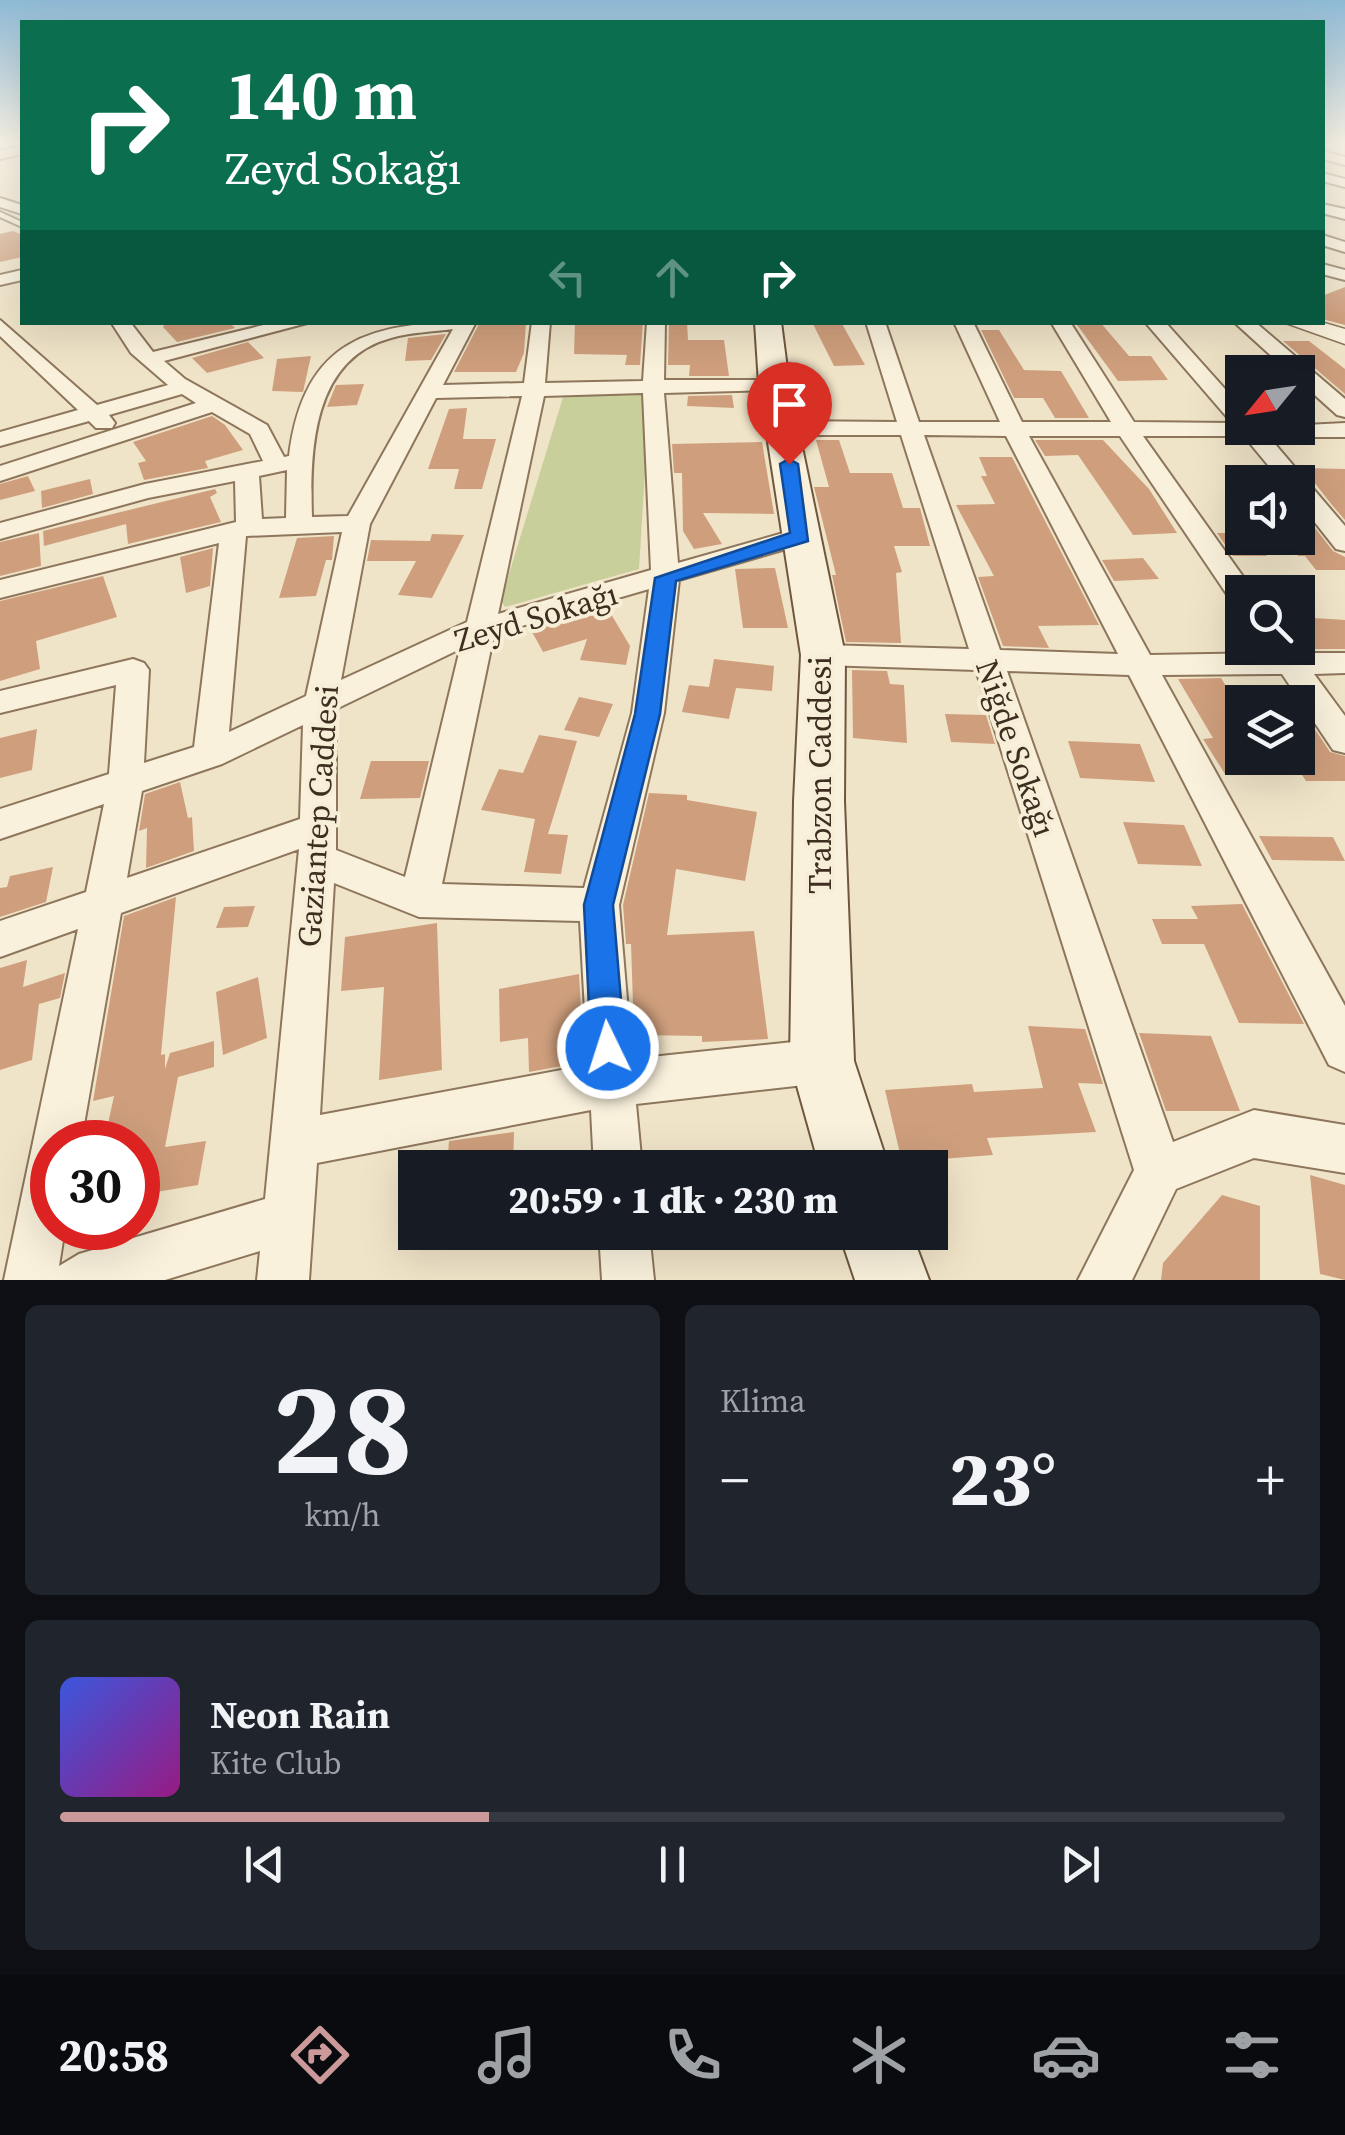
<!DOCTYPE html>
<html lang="tr">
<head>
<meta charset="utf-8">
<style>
	:root { --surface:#171b24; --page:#20242c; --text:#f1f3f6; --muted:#9ea1a6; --line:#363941; --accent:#cc999b }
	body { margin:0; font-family:"Source Serif 4",serif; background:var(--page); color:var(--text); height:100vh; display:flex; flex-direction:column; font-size:38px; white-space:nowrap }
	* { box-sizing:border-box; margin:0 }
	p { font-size:32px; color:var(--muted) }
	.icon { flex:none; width:55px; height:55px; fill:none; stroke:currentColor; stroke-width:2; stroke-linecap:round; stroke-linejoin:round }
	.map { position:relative; height:1280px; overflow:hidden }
	.drawer { display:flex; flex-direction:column; gap:25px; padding:25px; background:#0d0f14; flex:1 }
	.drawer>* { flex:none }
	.guide { position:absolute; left:20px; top:20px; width:1305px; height:305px; border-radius:0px; box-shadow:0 10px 40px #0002; background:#0b6e4f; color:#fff; overflow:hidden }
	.needle { width:65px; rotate:240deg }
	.fabs { position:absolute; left:1225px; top:355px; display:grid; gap:20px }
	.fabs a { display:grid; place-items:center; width:90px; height:90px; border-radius:0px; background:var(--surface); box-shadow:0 10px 40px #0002; font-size:50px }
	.speed { position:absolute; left:30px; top:1120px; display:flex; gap:20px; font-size:50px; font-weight:700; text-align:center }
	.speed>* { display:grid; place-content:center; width:130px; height:130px; border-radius:50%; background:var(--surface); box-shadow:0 10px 40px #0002; line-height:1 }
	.speed .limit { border:15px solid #d22; background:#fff; color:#111 }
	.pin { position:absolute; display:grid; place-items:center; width:85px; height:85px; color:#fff; margin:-102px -42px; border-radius:50% 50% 50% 0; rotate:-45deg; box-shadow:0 0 10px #0007 }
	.pin .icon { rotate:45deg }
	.me { position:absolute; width:110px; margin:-55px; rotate:356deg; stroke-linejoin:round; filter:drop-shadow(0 0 8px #0008) }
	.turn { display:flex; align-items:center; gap:35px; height:210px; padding:0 40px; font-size:45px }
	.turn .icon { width:130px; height:130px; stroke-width:2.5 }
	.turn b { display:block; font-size:70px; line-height:85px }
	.lanes { display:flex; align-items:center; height:95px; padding:0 40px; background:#0003; justify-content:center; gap:50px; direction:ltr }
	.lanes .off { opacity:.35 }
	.big { font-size:75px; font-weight:800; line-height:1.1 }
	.drawer .widget { flex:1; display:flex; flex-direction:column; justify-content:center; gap:15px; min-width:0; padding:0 35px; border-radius:15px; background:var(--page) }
	.drawer .dial { align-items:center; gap:0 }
	.dial b { font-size:130px; line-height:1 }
	.song { display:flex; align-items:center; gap:30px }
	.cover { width:120px; height:120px; border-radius:15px; background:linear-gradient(135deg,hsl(230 70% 55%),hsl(310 70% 35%)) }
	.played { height:10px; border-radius:5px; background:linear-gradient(90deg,var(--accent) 35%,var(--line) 35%) }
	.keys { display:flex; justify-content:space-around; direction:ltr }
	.heat { display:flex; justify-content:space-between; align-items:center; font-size:55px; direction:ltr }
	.drawer .tiles { flex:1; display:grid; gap:25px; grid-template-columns:1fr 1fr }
	.widget:last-child { grid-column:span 2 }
	.trip { position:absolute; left:398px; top:1150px; width:550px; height:100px; border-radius:0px; background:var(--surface); box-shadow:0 10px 40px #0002; font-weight:800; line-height:100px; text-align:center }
	.tabs { display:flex; height:160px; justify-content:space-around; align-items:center; background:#090b0e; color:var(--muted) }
	.tabs .icon { width:70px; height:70px }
	.tabs .current { color:var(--accent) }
	.tabs b { font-size:45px; color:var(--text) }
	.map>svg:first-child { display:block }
	.green { fill:#c9cf9b }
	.building { fill:#cf9f7d }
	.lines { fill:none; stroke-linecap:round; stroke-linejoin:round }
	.service-casing { stroke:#8d765c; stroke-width:4 }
	.minor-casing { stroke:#8d765c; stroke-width:4 }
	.tertiary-casing { stroke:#8d765c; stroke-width:3 }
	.secondary-casing { stroke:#6f573f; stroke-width:4 }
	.service { fill:#faf1dc; fill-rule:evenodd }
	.minor { fill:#faf1dc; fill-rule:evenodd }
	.tertiary { fill:#faf1dc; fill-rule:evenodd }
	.secondary { fill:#faf1dc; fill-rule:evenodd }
	.route { fill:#1a73e8; stroke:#114b97; stroke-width:2.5 }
	.labels { text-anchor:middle; stroke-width:8; stroke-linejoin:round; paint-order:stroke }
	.street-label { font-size:32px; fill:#3d2e20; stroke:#f7eed8 }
</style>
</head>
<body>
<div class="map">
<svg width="1345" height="1280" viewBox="0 0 1345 1280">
	<rect width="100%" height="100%" fill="#f0e4c8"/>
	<path class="green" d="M650,391L639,569L505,607L501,600L564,394Z"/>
	<g class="building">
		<path d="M13,231L22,235V257L0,262V234Z"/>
		<path d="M1345,287V325L1322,319V296Z"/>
		<path d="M166,322H229L235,328L177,342L163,327Z"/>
		<path d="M480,322H526L524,353L516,372H454Z"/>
		<path d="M575,322H643L640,365H625L627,355L574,354Z"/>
		<path d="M669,322H687L688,340H724L729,376H689L690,365H668Z"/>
		<path d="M812,322H841L865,365L834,366Z"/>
		<path d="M1075,322H1100L1129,356H1151L1168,380L1118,381Z"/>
		<path d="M981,330H999L1024,370L1061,371L1089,418H1055L1043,398H1014Z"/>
		<path d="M446,334L431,360L405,361L408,338Z"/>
		<path d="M1283,341H1309L1345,369V394Z"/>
		<path d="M248,342L264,358L207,373L192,358Z"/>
		<path d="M311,356L303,392L272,391L277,359Z"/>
		<path d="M364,384L357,405L327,407L336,385Z"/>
		<path d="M732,395L734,408L687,406L688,396Z"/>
		<path d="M467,408L463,439H496L482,489H454L459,469H428L449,409Z"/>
		<path d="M212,416L225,425L243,450L205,461L208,468L144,480L138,463L146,461L133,442Z"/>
		<path d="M816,440H839L850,473H892L903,508H920L930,546H894L902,572L896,573L901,643L846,642L832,575H836L814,487H829Z"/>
		<path d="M1035,440H1103L1149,489L1177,533L1133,535L1078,455L1045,456Z"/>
		<path d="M762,442L774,514L703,513L722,544L694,549L683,531L682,473H674L672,444Z"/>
		<path d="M979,457H1012L1099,625L1038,626L1049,648L1003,646L978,577L994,576L956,505L995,504L981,476H987Z"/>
		<path d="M1303,468L1345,469V520L1332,505Z"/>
		<path d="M28,476L35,491L0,500V484Z"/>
		<path d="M90,479L93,494L42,508L41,491Z"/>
		<path d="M215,489L217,493L210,497L221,522L128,544L126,524L44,546L43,531Z"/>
		<path d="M1298,506L1333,551L1345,557V570H1316L1305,556H1298Z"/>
		<path d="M39,533L41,566L0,576V542Z"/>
		<path d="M1217,533H1242L1267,556H1233Z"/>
		<path d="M432,534L464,535L432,598L398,595L416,561H367L371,540L430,541Z"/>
		<path d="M334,536L332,560H326L316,596L279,598L297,538Z"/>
		<path d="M213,548L210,586L186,593L180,557Z"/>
		<path d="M1143,558L1159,579L1114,581L1102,560Z"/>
		<path d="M775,568L788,628H743L735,569Z"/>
		<path d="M103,576L117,617L36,641L40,669L0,681V601Z"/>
		<path d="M608,609L630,646L626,665L580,660L587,639L543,652L531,630Z"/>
		<path d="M1298,617L1345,620V649H1301Z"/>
		<path d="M714,659L774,666L772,691L736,688L729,719L682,712L689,685L709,687Z"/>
		<path d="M852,670L887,671L890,684L904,685L907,743L853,738Z"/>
		<path d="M1221,678L1242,712V774H1225L1203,739L1213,738L1178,679Z"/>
		<path d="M579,697L613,704L599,737L564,730Z"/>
		<path d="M1298,704L1330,752L1345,756V781H1306L1298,769Z"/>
		<path d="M945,714L986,715L995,744L951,742Z"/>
		<path d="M37,729L32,770L0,778V738Z"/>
		<path d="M539,735L577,741L548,834L568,835L561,874L524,872L535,819L481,810L499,769L523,773Z"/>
		<path d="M1068,741L1140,744L1155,782L1080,778Z"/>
		<path d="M371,761H429L420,798L360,799Z"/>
		<path d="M180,782L188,818L192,817L194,851L146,868L147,828L139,831L145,794Z"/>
		<path d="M649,793L687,795V800L757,812L745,881L676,869L667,935L754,931L768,1039L702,1042V1036L634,1035L631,944H626L623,905Z"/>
		<path d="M1123,822L1184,825L1202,866L1138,864Z"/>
		<path d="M1259,836L1333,837L1345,861L1272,860Z"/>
		<path d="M53,867L46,902L0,917V888L7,887L10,876Z"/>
		<path d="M176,897L161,1055L165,1054V1069L170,1053L214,1041V1067L178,1077L165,1147L206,1141L198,1185L138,1195V1142H104L114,1096L93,1101L124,916Z"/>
		<path d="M1242,904L1304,1024L1239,1023L1204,944H1162L1152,919H1198L1191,906Z"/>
		<path d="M255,906L248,927L216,928L224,907Z"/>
		<path d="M437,923L442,1070L379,1080L384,987L341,991L345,937Z"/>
		<path d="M27,960L23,987L65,973L60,998L39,1004L32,1060L0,1070V968Z"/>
		<path d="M579,974L584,1062L529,1072L528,1038L500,1042L499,989Z"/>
		<path d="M258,977L267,1038L223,1055L216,992Z"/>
		<path d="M1028,1026L1085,1029L1103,1084L1078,1083L1096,1132L987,1138L993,1155L902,1162L885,1090L972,1084L974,1092L1043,1088Z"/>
		<path d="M1139,1033L1211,1036L1240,1111H1166Z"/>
		<path d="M514,1132L513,1168H447L449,1141Z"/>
		<path d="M1310,1175L1345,1185V1280L1320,1274Z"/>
		<path d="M1222,1195L1260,1206V1280H1161L1163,1263Z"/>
	</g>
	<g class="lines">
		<g class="service-casing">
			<path id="service" d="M0,212L22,222V227L0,217Z"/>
		</g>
		<g class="minor-casing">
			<g id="minor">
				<path d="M22,146V154L0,159V151Z"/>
				<path d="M1322,151L1345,157V165L1322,159Z"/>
				<path d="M1322,173L1345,179V187L1322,181Z"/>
				<path d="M0,198L22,205V214L0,207Z"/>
				<path d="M1322,204L1345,209V219L1322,213Z"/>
				<path d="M1322,235L1345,242V252L1322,245Z"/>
				<path d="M1322,264L1345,270V280L1322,274Z"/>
				<path d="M22,270V280L0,285V275Z"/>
				<path d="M0,320L97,405L168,385L131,353L111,322H130L153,352L276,322H311L164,361L185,379L267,425L284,457L289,456C304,337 372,322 476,322L443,385L524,383L532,322H550L545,383L643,381L647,322H665L664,380H781V388L774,390L664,393L678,563L801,528L814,536L810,542L679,580L664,713L619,905L632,1059L822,1039L838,1046L844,1061L838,1076L822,1083L636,1104L642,1168H594L591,1110L317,1163L309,1280H257L260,1251L165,1280H4L78,929L0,957V921L86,892L104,804L0,839V809L109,774L116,685L0,713V691L133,659L144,663L149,670L144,763L194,747L219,543L0,598V580L236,522L235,481L148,498L0,539V523L145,484L263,461L250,434L212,412L0,481V466L196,403L182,394L109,415L115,423L112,428H96L89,421L0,446V432L78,410L0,336ZM453,329L348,516L312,517C310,451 312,359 391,338C411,332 433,332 453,329ZM643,393L651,570L498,614L544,396ZM522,396L467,622L341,680L370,524L436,398ZM287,470L286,518L262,519L259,476ZM342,532L306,696L229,732L246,536ZM649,589L632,713L584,888L442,884L494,634ZM460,649L405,877L336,850V709ZM303,725L300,819L127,878L142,791L222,764ZM299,849L265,1199L79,1254L59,1266L65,1228H52V1142H81L121,913ZM334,883L419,917L580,921L588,1065L320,1115Z"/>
				<path d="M866,322H885L919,422H1000L954,322H973L1022,422H1111L1051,322H1070L1134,422L1232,423L1145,322H1165L1242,408V428L1345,423V437H1269L1345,526V551L1336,549L1298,501V482H1282L1244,436H1143L1254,592H1242V605L1232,602L1120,436H1029L1150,655L1268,653L1271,648H1295L1299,653H1345V673L1314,674L1345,716V753L1333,750L1282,674L1162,675L1345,1006V1072L1329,1065L1129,675L1007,671L1173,1142L1254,1110L1345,1125V1173L1254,1158L1176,1189L1132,1280H1078L1134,1170L976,670L823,665L812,662L808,655L812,648L823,645L969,649L901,435H783L772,428L783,421L897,422ZM924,435L1006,436L1118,654L1000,650Z"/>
				<path d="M1234,322H1255L1345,399V417L1337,415L1298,380V372H1289Z"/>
				<path d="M599,1232H649L654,1280H602Z"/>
			</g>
		</g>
		<g class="tertiary-casing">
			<path id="tertiary" d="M1283,322H1321L1345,329V344Z"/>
		</g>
		<g class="secondary-casing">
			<g id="secondary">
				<path d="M755,322H781L789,384L845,655L844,801L854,1061L889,1168H820L790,1061L794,801L801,655L759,384Z"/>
				<path d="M839,1232H911L929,1280H855Z"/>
			</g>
		</g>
		<use href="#service" class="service"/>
		<use href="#minor" class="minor"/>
		<use href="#tertiary" class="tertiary"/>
		<use href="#secondary" class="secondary"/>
	</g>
	<linearGradient id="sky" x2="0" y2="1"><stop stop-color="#8fbad6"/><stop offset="0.44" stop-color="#f8f3e6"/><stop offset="1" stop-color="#f8f3e6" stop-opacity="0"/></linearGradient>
	<rect width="1345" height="323" fill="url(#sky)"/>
	<path class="route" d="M789,459L798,464L808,541L676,581L660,714L613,905L625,1048L620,1060L608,1064L596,1060L591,1048L584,905L635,714L655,578L790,533L780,464Z"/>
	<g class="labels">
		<g class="street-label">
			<text transform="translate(536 617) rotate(-17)" y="11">Zeyd Sokağı</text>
			<text transform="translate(1016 748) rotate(71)" y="11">Niğde Sokağı</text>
			<text transform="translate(820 775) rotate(-90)" y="11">Trabzon Caddesi</text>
			<text transform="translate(318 816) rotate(-86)" y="11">Gaziantep Caddesi</text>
		</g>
	</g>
</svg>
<div class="fabs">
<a><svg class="needle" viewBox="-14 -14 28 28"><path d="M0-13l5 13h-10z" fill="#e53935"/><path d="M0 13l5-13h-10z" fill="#9ea1a6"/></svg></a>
<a><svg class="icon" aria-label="sound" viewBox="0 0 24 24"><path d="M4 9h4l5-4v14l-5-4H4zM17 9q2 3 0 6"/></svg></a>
<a><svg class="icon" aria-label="search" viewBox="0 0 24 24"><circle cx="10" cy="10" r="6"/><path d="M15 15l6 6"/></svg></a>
<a><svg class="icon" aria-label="layers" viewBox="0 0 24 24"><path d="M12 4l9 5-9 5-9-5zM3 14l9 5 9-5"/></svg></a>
</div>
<div class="speed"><div class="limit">30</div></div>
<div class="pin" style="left:789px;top:464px;background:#d93025"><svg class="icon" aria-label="arrive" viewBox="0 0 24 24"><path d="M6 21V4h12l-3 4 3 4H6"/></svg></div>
<svg class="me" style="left:608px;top:1048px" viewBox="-20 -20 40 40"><circle r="17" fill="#1a73e8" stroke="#fff" stroke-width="3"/><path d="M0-11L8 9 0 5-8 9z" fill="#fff"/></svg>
<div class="trip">20:59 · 1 dk · 230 m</div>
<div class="guide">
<div class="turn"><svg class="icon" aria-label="right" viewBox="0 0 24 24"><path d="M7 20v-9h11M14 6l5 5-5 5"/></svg><div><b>140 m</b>Zeyd Sokağı</div></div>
<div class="lanes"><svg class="icon off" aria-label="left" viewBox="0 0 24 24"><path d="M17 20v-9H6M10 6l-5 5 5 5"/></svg><svg class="icon off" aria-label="ahead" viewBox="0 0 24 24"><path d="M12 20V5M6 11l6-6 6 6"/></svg><svg class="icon" aria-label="right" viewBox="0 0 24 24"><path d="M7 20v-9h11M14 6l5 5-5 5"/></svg></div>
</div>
</div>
<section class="drawer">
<div class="tiles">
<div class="widget dial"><b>28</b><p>km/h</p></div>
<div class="widget"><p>Klima</p>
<div class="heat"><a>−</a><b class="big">23°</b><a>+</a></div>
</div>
<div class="widget">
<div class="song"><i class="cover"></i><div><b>Neon Rain</b><p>Kite Club</p></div></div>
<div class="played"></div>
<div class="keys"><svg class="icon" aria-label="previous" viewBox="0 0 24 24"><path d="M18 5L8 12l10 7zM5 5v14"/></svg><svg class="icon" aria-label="pause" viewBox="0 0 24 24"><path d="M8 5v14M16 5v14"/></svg><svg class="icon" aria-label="next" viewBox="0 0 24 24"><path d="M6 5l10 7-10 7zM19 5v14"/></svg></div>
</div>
</div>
</section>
<nav class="tabs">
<b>20:58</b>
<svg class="icon current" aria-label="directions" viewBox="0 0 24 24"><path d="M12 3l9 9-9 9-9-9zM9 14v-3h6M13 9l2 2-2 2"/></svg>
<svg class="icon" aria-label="music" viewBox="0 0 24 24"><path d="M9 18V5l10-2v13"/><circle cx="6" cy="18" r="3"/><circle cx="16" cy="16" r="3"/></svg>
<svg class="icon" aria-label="phone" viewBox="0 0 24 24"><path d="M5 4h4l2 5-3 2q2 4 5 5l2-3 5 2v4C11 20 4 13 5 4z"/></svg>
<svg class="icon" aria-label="climate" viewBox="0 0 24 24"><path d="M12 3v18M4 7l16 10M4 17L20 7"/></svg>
<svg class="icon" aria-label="car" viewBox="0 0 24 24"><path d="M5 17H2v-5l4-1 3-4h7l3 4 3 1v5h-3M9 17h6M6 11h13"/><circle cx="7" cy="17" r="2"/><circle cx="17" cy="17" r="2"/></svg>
<svg class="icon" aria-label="filters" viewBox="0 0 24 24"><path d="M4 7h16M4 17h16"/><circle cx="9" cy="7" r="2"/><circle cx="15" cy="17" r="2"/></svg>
</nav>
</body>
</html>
